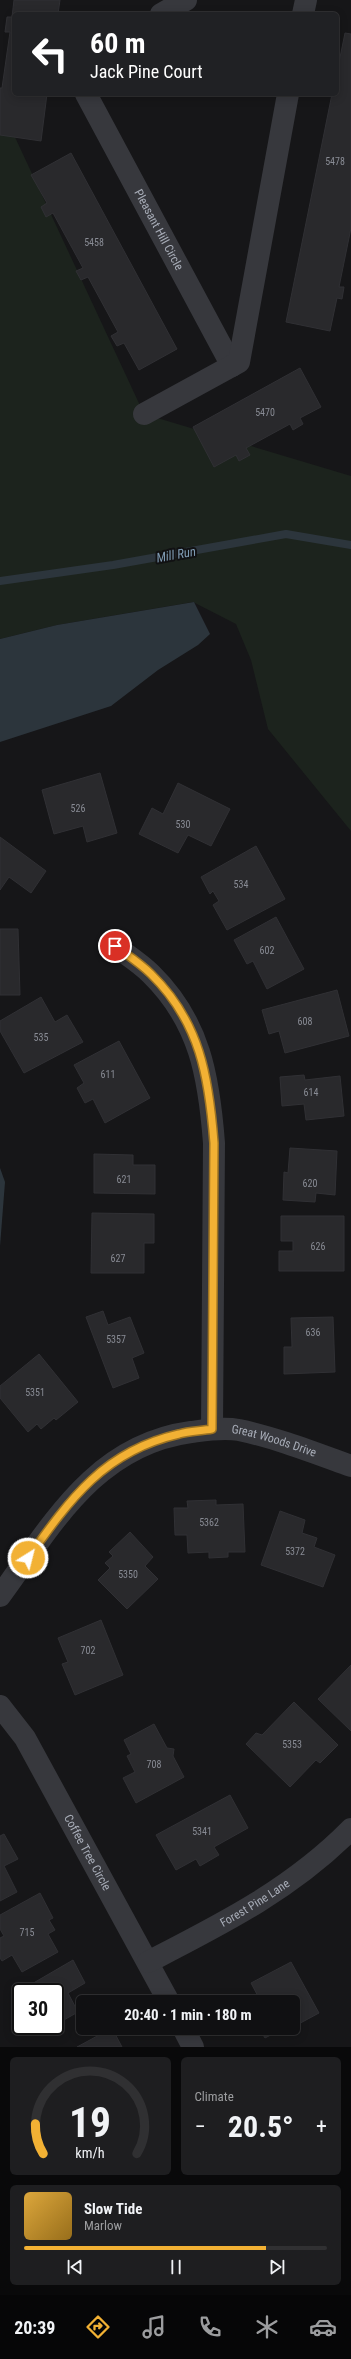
<!DOCTYPE html>
<html lang="en">
<head>
<meta charset="utf-8">
<style>
	:root { --surface:#101012; --page:#1e1e20; --text:#f1f3f6; --muted:#9c9d9f; --line:#303032; --accent:#f2b134 }
	body { margin:0; font-family:"Roboto Condensed",sans-serif; background:var(--page); color:var(--text); height:100vh; display:flex; flex-direction:column; font-size:15px; white-space:nowrap }
	* { box-sizing:border-box; margin:0 }
	p { font-size:13px; color:var(--muted) }
	.icon { flex:none; width:22px; height:22px; fill:none; stroke:currentColor; stroke-width:2; stroke-linecap:round; stroke-linejoin:round }
	.map { position:relative; height:2047px; overflow:hidden }
	.details { display:flex; flex-direction:column; gap:10px; padding:10px; background:#09090a; flex:1 }
	.details>* { flex:none }
	.banner { position:absolute; left:12px; top:12px; width:327px; height:84px; border-radius:6px; box-shadow:0 2px 10px #0003,0 0 0 1px var(--line); background:#202124; color:#fff; overflow:hidden }
	.speed { position:absolute; left:12px; top:1983px; display:flex; gap:8px; font-size:20px; font-weight:700; text-align:center }
	.speed>* { display:grid; place-content:center; width:52px; height:52px; border-radius:50%; background:var(--surface); box-shadow:0 2px 10px #0003,0 0 0 1px var(--line); line-height:1 }
	.speed .limit { border:2px solid #111; border-radius:6px; background:#fff; color:#111 }
	.pin { position:absolute; display:grid; place-items:center; width:34px; height:34px; color:#fff; margin:-17px; border:2px solid #fff; border-radius:50%; box-shadow:0 1px 4px #0007 }
	.me { position:absolute; width:44px; margin:-22px; rotate:36deg; stroke-linejoin:round; filter:drop-shadow(0 0 3px #0008) }
	.turn { display:flex; align-items:center; gap:14px; height:84px; padding:0 12px; font-size:18px }
	.turn .icon { width:52px; height:52px; stroke-width:2.5 }
	.turn b { display:block; font-size:28px; line-height:34px }
	.big { font-size:30px; font-weight:700; line-height:1.1 }
	.details .widget { flex:1; display:flex; flex-direction:column; justify-content:center; gap:6px; min-width:0; padding:0 14px; border-radius:6px; background:var(--page) }
	.details .dial { align-items:center; gap:0 }
	.dial svg { height:104px; overflow:visible; fill:none; stroke:var(--line); stroke-width:7; stroke-linecap:round; text-anchor:middle }
	.dial text { fill:var(--text); stroke:none }
	.song { display:flex; align-items:center; gap:12px }
	.cover { width:48px; height:48px; border-radius:6px; background:linear-gradient(135deg,hsl(40 70% 55%),hsl(40 70% 35%)) }
	.played { height:4px; border-radius:2px; background:linear-gradient(90deg,var(--accent) 80%,var(--line) 80%) }
	.keys { display:flex; justify-content:space-around; direction:ltr }
	.heat { display:flex; justify-content:space-between; align-items:center; font-size:22px; direction:ltr }
	.details .tiles { flex:1; display:grid; gap:10px; grid-template-columns:1fr 1fr }
	.widget:last-child { grid-column:span 2 }
	.trip { position:absolute; left:76px; top:1995px; width:224px; height:40px; border-radius:6px; background:var(--surface); box-shadow:0 2px 10px #0003,0 0 0 1px var(--line); font-weight:700; line-height:40px; text-align:center }
	.tab-bar { display:flex; height:64px; justify-content:space-around; align-items:center; background:#060607; color:var(--muted) }
	.tab-bar .icon { width:28px; height:28px }
	.tab-bar .on { color:var(--accent) }
	.tab-bar b { font-size:18px; color:var(--text) }
	.map>svg:first-child { display:block }
	.green { fill:#1c231d }
	.water { fill:#2c353c }
	.lines { fill:none; stroke-linecap:round; stroke-linejoin:round }
	.stream { stroke:#2c353c; stroke-width:8 }
	.building { fill:#29292c; stroke:#303034 }
	.minor { stroke:#37383d; stroke-width:22 }
	.route-casing { stroke:#9d7322; stroke-width:10 }
	.route { stroke:#f2b134; stroke-width:7 }
	.labels { text-anchor:middle; stroke-width:4; stroke-linejoin:round; paint-order:stroke }
	.number-label { font-size:10px; fill:#888b94 }
	.street-label { font-size:12px; fill:#a8adb8; stroke:#111113 }
	.water-label { font-size:13px; font-style:italic; fill:#7f9bb3; stroke:#111113 }
</style>
</head>
<body>
<div class="map">
<svg width="351" height="2047" viewBox="0 0 351 2047">
	<rect width="100%" height="100%" fill="#161618"/>
	<path class="green" d="M0,105L144,414L351,476V831L268,729L251,660L236,624L193,602L57,625L0,639Z"/>
	<g class="water">
		<path d="M194,602L210,634L198,645L158,670L111,706L0,742V639L57,625Z"/>
		<path d="M0,1168L5,1182L0,1246Z"/>
	</g>
	<g class="lines">
		<path class="stream" d="M0,581L113,565L286,534L351,545"/>
	</g>
	<g class="building">
		<path d="M14,0H60L58,14H14V94H47L41,141L0,135V88H2L10,32H5L7,17H12Z"/>
		<path d="M345,33L351,34V228L339,287H344L342,299L337,298L330,331L286,322L332,94H337V72Z"/>
		<path d="M71,153L177,349L139,370L124,343L117,346L111,336L118,332L88,277L81,280L76,271L83,268L53,213L46,217L41,207L47,203L31,175Z"/>
		<path d="M300,368L321,407L300,418L303,424L293,430L290,424L246,448L250,455L239,461L236,455L214,467L193,427Z"/>
		<path d="M100,773L117,833L87,842L83,826L54,834L42,790Z"/>
		<path d="M178,783L230,809L211,846L188,835L178,853L139,834L152,808L163,814Z"/>
		<path d="M0,837L46,871L31,893L9,877L0,890Z"/>
		<path d="M256,846L285,899L227,930L213,905L219,901L213,891L210,894L201,877Z"/>
		<path d="M276,917L304,969L267,989L253,961L247,964L234,940Z"/>
		<path d="M0,929H18L20,995H0Z"/>
		<path d="M337,990L349,1036L285,1053L279,1031L269,1034L262,1010Z"/>
		<path d="M41,997L55,1022L67,1015L83,1042L24,1073L0,1031V1021Z"/>
		<path d="M119,1041L150,1098L105,1123L93,1099L85,1103L77,1088L84,1083L74,1065Z"/>
		<path d="M304,1075L305,1080L340,1076L344,1116L306,1120L304,1104L282,1106L280,1077Z"/>
		<path d="M290,1148L337,1151L335,1195L316,1193L315,1202L283,1200L284,1172L288,1173Z"/>
		<path d="M94,1154L133,1155V1165H155V1194L94,1193Z"/>
		<path d="M92,1213L154,1214V1243H144V1273H91Z"/>
		<path d="M281,1216H344V1271H279V1251H293V1241H281Z"/>
		<path d="M103,1311L108,1325L130,1317L144,1353L132,1358L139,1378L113,1388L86,1317Z"/>
		<path d="M333,1317L335,1372L284,1374V1347H292L291,1318Z"/>
		<path d="M39,1354L78,1402L56,1420L54,1418L41,1429L37,1424L28,1432L0,1398V1386Z"/>
		<path d="M216,1500V1505L243,1504L245,1552H228V1557L209,1558V1552L188,1553L187,1535H175L174,1508H188L187,1501Z"/>
		<path d="M280,1511L305,1520L302,1533L317,1538L314,1547L335,1555L323,1587L261,1565Z"/>
		<path d="M130,1532L153,1557L145,1566L158,1579L127,1609L98,1580L110,1568L105,1563L113,1556L109,1552Z"/>
		<path d="M101,1620L123,1675L75,1695L62,1664L68,1662L58,1638Z"/>
		<path d="M351,1665V1731L318,1699Z"/>
		<path d="M294,1702L338,1745L320,1763L316,1760L290,1787L246,1744L256,1733L262,1735Z"/>
		<path d="M154,1724L167,1748L174,1749L173,1756L184,1777L136,1803L123,1778L135,1772L127,1756L131,1754L124,1740Z"/>
		<path d="M230,1795L248,1828L214,1847L219,1855L200,1866L196,1859L176,1870L156,1835Z"/>
		<path d="M4,1834L18,1859L4,1866L17,1892L0,1901V1836Z"/>
		<path d="M40,1893L53,1918L49,1920L55,1930L48,1934L58,1952L22,1972L12,1955L2,1961L0,1958V1938L4,1936L0,1929V1915Z"/>
		<path d="M73,1960L85,1983L68,1993L78,2012L55,2025V1992H21V1997L18,1992Z"/>
		<path d="M291,1962L319,2013L293,2027V2002H261L251,1983Z"/>
		<path d="M37,2026H52L40,2032Z"/>
		<path d="M112,2028L122,2047H77Z"/>
		<path d="M259,2028H284L265,2038Z"/>
	</g>
	<g class="lines">
		<g class="minor">
			<path d="M161,14L186,0"/>
			<path d="M303,14L306,0"/>
			<path id="s1" d="M86,94L232,366"/>
			<path d="M144,414L239,362L288,94"/>
			<path d="M115,946C127,955 140,963 151,974C200,1022 209,1077 214,1143L212,1429"/>
			<path id="s2" d="M0,1596C52,1525 95,1445 191,1432C206,1430 223,1427 239,1430C277,1438 315,1453 351,1466"/>
			<path id="s3" d="M0,1706L25,1738L169,2002"/>
			<path id="s4" d="M148,1962C222,1924 292,1889 351,1829"/>
			<path d="M183,2028L193,2047"/>
		</g>
	</g>
	<g class="lines">
		<g class="route-casing">
			<path id="route" d="M28,1558C70,1499 104,1451 179,1434C189,1431 201,1431 212,1429L214,1143C209,1077 200,1022 151,974C140,963 127,955 115,946"/>
		</g>
		<use href="#route" class="route"/>
	</g>
	<g class="labels">
		<g class="number-label">
			<text x="335" y="165">5478</text>
			<text x="94" y="246">5458</text>
			<text x="265" y="416">5470</text>
			<text x="78" y="812">526</text>
			<text x="183" y="828">530</text>
			<text x="241" y="888">534</text>
			<text x="267" y="954">602</text>
			<text x="305" y="1025">608</text>
			<text x="41" y="1041">535</text>
			<text x="108" y="1078">611</text>
			<text x="311" y="1096">614</text>
			<text x="124" y="1183">621</text>
			<text x="310" y="1187">620</text>
			<text x="318" y="1250">626</text>
			<text x="118" y="1262">627</text>
			<text x="313" y="1336">636</text>
			<text x="116" y="1343">5357</text>
			<text x="35" y="1396">5351</text>
			<text x="209" y="1526">5362</text>
			<text x="295" y="1555">5372</text>
			<text x="128" y="1578">5350</text>
			<text x="88" y="1654">702</text>
			<text x="292" y="1748">5353</text>
			<text x="154" y="1768">708</text>
			<text x="202" y="1835">5341</text>
			<text x="27" y="1936">715</text>
		</g>
		<g class="street-label">
			<text dy="4" stroke="none"><textPath href="#s1" startOffset="154">Pleasant Hill Circle</textPath></text>
			<text dy="4" stroke="none"><textPath href="#s2" startOffset="345">Great Woods Drive</textPath></text>
			<text dy="4" stroke="none"><textPath href="#s3" startOffset="171">Coffee Tree Circle</textPath></text>
			<text dy="4" stroke="none"><textPath href="#s4" startOffset="122">Forest Pine Lane</textPath></text>
		</g>
		<g class="water-label">
			<text transform="translate(176 554) rotate(-10)" y="5">Mill Run</text>
		</g>
	</g>
</svg>
<div class="speed"><div class="limit">30</div></div>
<div class="pin" style="left:115px;top:946px;background:#d93025"><svg class="icon" aria-label="arrive" viewBox="0 0 24 24"><path d="M6 21V4h12l-3 4 3 4H6"/></svg></div>
<svg class="me" style="left:28px;top:1558px" viewBox="-20 -20 40 40"><circle r="17" fill="#f2b134" stroke="#fff" stroke-width="3"/><path d="M0-11L8 9 0 5-8 9z" fill="#fff"/></svg>
<div class="trip">20:40 · 1 min · 180 m</div>
<div class="banner">
<div class="turn"><svg class="icon" aria-label="left" viewBox="0 0 24 24"><path d="M17 20v-9H6M10 6l-5 5 5 5"/></svg><div><b>60 m</b>Jack Pine Court</div></div>
</div>
</div>
<section class="details">
<div class="tiles">
<div class="widget dial"><svg viewBox="0 0 100 80">
<path d="M14 69A42 42 0 1 1 86 69"/>
<path d="M14 69A42 42 0 0 1 8 46" stroke="#f2b134"/>
<text x="50" y="56" font-size="32" font-weight="700">19</text>
<text x="50" y="72" font-size="11">km/h</text>
</svg></div>
<div class="widget"><p>Climate</p>
<div class="heat"><a>−</a><b class="big">20.5°</b><a>+</a></div>
</div>
<div class="widget">
<div class="song"><i class="cover"></i><div><b>Slow Tide</b><p>Marlow</p></div></div>
<div class="played"></div>
<div class="keys"><svg class="icon" aria-label="previous" viewBox="0 0 24 24"><path d="M18 5L8 12l10 7zM5 5v14"/></svg><svg class="icon" aria-label="pause" viewBox="0 0 24 24"><path d="M8 5v14M16 5v14"/></svg><svg class="icon" aria-label="next" viewBox="0 0 24 24"><path d="M6 5l10 7-10 7zM19 5v14"/></svg></div>
</div>
</div>
</section>
<nav class="tab-bar">
<b>20:39</b>
<svg class="icon on" aria-label="directions" viewBox="0 0 24 24"><path d="M12 3l9 9-9 9-9-9zM9 14v-3h6M13 9l2 2-2 2"/></svg>
<svg class="icon" aria-label="music" viewBox="0 0 24 24"><path d="M9 18V5l10-2v13"/><circle cx="6" cy="18" r="3"/><circle cx="16" cy="16" r="3"/></svg>
<svg class="icon" aria-label="phone" viewBox="0 0 24 24"><path d="M5 4h4l2 5-3 2q2 4 5 5l2-3 5 2v4C11 20 4 13 5 4z"/></svg>
<svg class="icon" aria-label="climate" viewBox="0 0 24 24"><path d="M12 3v18M4 7l16 10M4 17L20 7"/></svg>
<svg class="icon" aria-label="car" viewBox="0 0 24 24"><path d="M5 17H2v-5l4-1 3-4h7l3 4 3 1v5h-3M9 17h6M6 11h13"/><circle cx="7" cy="17" r="2"/><circle cx="17" cy="17" r="2"/></svg>
</nav>
</body>
</html>
